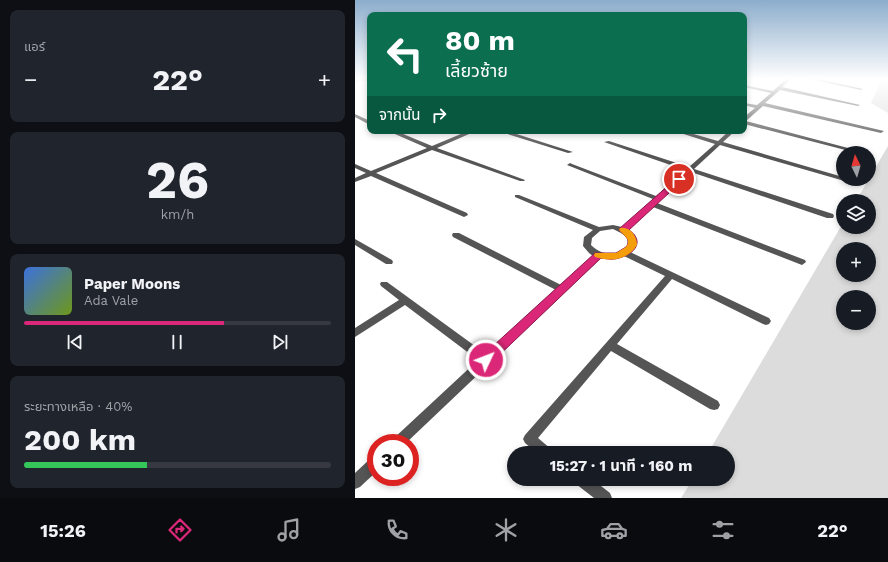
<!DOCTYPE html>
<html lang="th">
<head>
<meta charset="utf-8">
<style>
	:root { --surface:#171b24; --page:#20242c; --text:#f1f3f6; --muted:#9ea1a6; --line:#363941; --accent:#db2777 }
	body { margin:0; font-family:"Work Sans","Noto Sans Thai",sans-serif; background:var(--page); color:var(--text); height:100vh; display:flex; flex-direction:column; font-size:15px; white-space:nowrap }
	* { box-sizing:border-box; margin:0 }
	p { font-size:13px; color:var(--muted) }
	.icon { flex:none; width:22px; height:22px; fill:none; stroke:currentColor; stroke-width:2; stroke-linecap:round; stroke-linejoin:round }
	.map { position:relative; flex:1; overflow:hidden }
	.sheet { display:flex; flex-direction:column; gap:10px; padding:10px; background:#0d0f14; width:355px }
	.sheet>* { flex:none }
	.top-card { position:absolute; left:12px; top:12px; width:380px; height:122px; border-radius:8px; box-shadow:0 2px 6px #0003; background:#0b6e4f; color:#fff; overflow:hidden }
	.needle { width:26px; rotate:355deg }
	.tools { position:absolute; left:481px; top:146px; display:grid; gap:8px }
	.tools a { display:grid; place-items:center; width:40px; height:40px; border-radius:50%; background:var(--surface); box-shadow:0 2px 6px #0003; font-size:20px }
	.speed { position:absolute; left:12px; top:434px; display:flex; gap:8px; font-size:20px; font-weight:700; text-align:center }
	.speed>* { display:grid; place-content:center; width:52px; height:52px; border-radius:50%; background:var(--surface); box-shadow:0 2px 6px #0003; line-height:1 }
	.speed .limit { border:6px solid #d22; background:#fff; color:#111 }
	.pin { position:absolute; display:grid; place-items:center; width:34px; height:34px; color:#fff; margin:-17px; border:2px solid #fff; border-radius:50%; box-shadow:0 1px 4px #0007 }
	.me { position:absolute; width:44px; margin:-22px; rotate:47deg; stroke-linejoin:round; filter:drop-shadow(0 0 3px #0008) }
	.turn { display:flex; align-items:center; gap:14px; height:84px; padding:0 12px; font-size:18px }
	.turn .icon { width:52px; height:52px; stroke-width:2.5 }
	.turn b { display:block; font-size:28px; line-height:34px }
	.then { display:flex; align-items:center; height:38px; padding:0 12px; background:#0003; gap:8px; font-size:15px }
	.big { font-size:30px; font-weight:700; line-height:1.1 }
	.sheet .widget { flex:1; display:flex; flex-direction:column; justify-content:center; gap:6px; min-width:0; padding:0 14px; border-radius:8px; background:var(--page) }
	.sheet .dial { align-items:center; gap:0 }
	.dial b { font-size:52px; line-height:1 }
	.song { display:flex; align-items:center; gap:12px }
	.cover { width:48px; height:48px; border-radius:6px; background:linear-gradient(135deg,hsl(220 70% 55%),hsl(80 70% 35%)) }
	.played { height:4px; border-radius:2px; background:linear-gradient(90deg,var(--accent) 65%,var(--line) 65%) }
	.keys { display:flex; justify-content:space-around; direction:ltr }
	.heat { display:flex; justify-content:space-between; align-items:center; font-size:22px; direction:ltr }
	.charge { height:6px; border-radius:3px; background:linear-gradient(90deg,#34c759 40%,var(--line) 0) }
	.trip { position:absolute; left:152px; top:446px; width:228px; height:40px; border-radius:20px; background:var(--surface); box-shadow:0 2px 6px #0003; font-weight:700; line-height:40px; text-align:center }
	.tab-bar { display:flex; height:64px; justify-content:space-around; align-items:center; background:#090b0e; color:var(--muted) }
	.tab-bar .icon { width:28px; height:28px }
	.tab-bar .selected { color:var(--accent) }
	.tab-bar b { font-size:18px; color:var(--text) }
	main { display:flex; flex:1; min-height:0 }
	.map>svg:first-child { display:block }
	.green { fill:#dcdcdc; fill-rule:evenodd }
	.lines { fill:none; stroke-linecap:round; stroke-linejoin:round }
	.minor { fill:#555; fill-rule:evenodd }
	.route { fill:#db2777; stroke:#8e194d }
	.slow { fill:#f59e0b }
</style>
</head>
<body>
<main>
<section class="sheet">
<div class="widget"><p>แอร์</p>
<div class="heat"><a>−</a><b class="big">22°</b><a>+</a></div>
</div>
<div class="widget dial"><b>26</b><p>km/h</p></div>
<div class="widget">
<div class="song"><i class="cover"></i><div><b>Paper Moons</b><p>Ada Vale</p></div></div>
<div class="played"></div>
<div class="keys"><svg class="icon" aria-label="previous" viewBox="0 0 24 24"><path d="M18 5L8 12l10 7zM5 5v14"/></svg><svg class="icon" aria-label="pause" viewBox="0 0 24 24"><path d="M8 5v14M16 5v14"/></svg><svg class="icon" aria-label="next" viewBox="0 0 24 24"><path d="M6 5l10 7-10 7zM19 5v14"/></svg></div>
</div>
<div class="widget"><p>ระยะทางเหลือ · 40%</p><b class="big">200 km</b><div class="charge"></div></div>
</section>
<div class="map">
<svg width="533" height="498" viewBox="0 0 533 498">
	<rect width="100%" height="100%" fill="#fff"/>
	<g class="green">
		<path d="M527,79H533V113L516,103Z"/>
		<path d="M533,146V498H326L338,479H373V453H353L488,223V227H514V201H501ZM488,249H514V275H488ZM488,297H514V323H488Z"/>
	</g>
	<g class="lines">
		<g class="minor">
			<path d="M15,79L14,80L0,82V80Z"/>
			<path d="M431,79H436L427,87L505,105L503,106L425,90L410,103L529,131L526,133L408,106L391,121L512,153H502L389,124V117L400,108L389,105V103L402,105L416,93L389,87V85L418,91Z"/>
			<path d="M454,79H463L508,89L506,90Z"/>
			<path d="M0,114L15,121V125L0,117Z"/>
			<path d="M33,131H41L77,146L113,131H121L82,148L170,180L169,181H165L77,150L21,173L112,213L113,215L109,217L16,176L0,182V178L11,173L0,168V164L16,171L72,148Z"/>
			<path d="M143,131H152L218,152L213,153Z"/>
			<path d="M319,131H328L363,141L374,131H380L368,142L488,177V179H496L507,183L504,185L486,180L365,145L339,169L478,214L479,216L478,218H472L336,172L302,203L450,260L451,262L447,265L298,207L273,230L280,235L281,245L275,252L414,318L416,321L414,324L411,325L408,324L317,279L262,344L363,401L365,405L363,409L359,410L355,409L256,351L183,438L196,449L198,453H182L170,443L168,439L170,435L310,276L269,256L255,259L246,258L51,443H36L38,439L123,360L50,305L0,337V328L44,300L26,286L25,284L26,282H32L131,354L201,290L98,237L97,235L98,233H104L206,285L238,256L234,253L228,246L229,237L238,230L160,197V195H164L244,227L258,225L267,227L298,199L212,165L215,163L217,164L301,196L330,170L249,142L254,141L334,167L360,144ZM258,229L272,236L273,245C263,257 247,256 236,245L237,238L245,231Z"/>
			<path d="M0,239L37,260L38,262L37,264H31L0,245Z"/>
			<path d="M21,457V472L5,487L0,489V473L16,458Z"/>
			<path d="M219,479H237L255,493L257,498H239L221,484Z"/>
		</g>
	</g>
	<linearGradient id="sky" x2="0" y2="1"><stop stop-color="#8cadcc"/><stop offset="0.53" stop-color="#fff"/><stop offset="1" stop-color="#fff" stop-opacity="0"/></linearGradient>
	<rect width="533" height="149" fill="url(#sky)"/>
	<path class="route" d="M324,177L327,178V181L274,230C290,241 280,254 264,258C258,260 252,259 246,258L136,363L131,365L127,363L125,360L127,356L240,253H261L271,247C277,239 269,236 264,230L265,228L322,178Z"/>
	<path class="slow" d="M265,228C275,226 282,236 282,245C273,260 256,262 240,257L239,255L240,253H261L271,247C277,239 269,236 264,230Z"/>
</svg>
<div class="tools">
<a><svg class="needle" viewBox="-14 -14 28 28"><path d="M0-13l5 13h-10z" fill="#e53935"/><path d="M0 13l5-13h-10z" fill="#9ea1a6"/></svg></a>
<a><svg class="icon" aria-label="layers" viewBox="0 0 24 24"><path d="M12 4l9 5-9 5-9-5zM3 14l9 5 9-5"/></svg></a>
<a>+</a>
<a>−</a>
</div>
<div class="speed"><div class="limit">30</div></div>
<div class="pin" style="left:324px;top:179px;background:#d93025"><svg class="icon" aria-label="arrive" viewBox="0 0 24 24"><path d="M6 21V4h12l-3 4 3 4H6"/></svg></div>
<svg class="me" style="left:131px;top:360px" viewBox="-20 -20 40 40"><circle r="17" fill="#db2777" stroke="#fff" stroke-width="3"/><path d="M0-11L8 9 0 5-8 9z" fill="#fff"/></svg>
<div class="trip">15:27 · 1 นาที · 160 m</div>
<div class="top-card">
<div class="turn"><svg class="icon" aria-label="left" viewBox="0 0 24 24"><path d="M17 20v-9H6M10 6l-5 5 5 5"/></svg><div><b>80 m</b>เลี้ยวซ้าย</div></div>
<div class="then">จากนั้น<svg class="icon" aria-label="right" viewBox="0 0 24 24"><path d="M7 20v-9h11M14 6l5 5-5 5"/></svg></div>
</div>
</div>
</main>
<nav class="tab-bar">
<b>15:26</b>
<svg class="icon selected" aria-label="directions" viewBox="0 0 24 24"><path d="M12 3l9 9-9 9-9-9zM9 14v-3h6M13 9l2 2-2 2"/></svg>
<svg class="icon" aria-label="music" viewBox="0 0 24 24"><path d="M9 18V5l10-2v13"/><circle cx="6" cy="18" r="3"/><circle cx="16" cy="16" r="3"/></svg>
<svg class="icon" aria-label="phone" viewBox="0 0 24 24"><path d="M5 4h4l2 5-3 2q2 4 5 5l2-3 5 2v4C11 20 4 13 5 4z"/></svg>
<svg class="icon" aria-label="climate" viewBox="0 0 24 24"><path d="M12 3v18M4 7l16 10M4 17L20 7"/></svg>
<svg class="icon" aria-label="car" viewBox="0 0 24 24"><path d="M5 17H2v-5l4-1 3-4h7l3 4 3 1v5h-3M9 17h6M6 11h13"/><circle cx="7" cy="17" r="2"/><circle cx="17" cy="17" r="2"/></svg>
<svg class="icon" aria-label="filters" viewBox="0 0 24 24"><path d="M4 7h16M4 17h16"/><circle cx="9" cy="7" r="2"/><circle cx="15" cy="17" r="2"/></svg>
<b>22°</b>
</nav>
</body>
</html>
